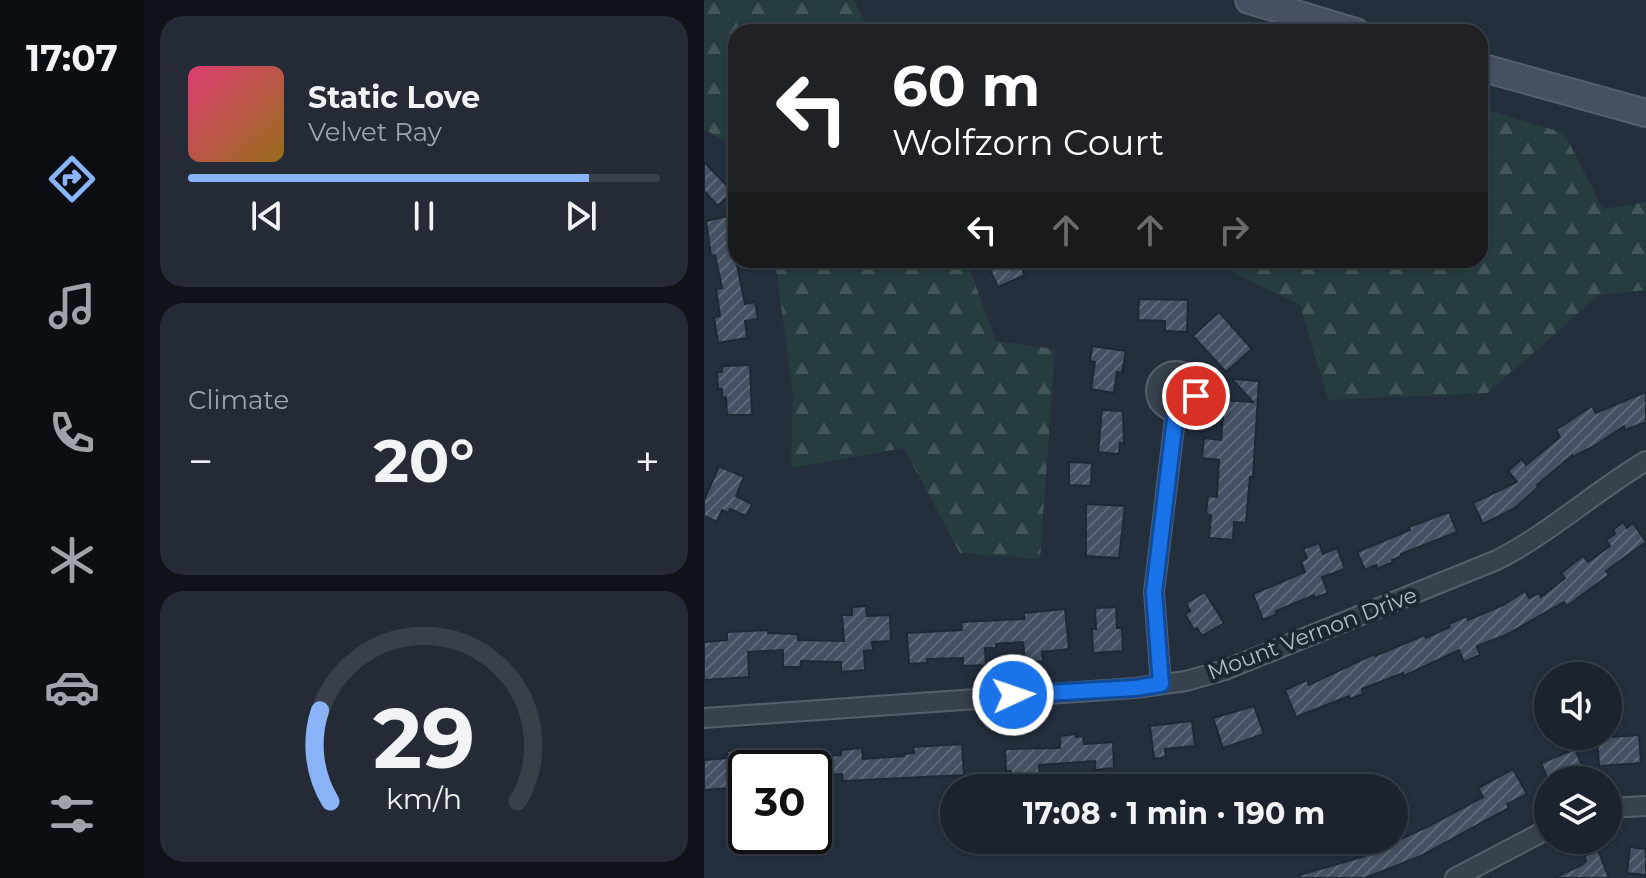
<!DOCTYPE html>
<html lang="en">
<head>
<meta charset="utf-8">
<style>
	:root { --surface:#1b232e; --page:#242b36; --text:#f1f3f6; --muted:#a0a4aa; --line:#39404a; --accent:#8ab4f8 }
	body { margin:0; font-family:Montserrat,sans-serif; background:var(--page); color:var(--text); height:100vh; display:flex; flex-direction:column; font-size:30px; white-space:nowrap }
	* { box-sizing:border-box; margin:0 }
	p { font-size:26px; color:var(--muted) }
	.icon { flex:none; width:44px; height:44px; fill:none; stroke:currentColor; stroke-width:2; stroke-linecap:round; stroke-linejoin:round }
	.map { position:relative; flex:1; overflow:hidden }
	.drawer { display:flex; flex-direction:column; gap:16px; padding:16px; background:#0f1319; width:560px }
	.drawer>* { flex:none }
	.top-card { position:absolute; left:24px; top:24px; width:760px; height:244px; border-radius:24px; box-shadow:0 2px 6px #0004,0 0 0 2px var(--line); background:#202124; color:#fff; overflow:hidden }
	.controls { position:absolute; left:830px; top:662px; display:grid; gap:16px }
	.controls a { display:grid; place-items:center; width:88px; height:88px; border-radius:50%; background:var(--surface); box-shadow:0 2px 6px #0004,0 0 0 2px var(--line); font-size:40px }
	.speed { position:absolute; left:24px; top:750px; display:flex; gap:16px; font-size:40px; font-weight:700; text-align:center }
	.speed>* { display:grid; place-content:center; width:104px; height:104px; border-radius:50%; background:var(--surface); box-shadow:0 2px 6px #0004,0 0 0 2px var(--line); line-height:1 }
	.speed .limit { border:4px solid #111; border-radius:12px; background:#fff; color:#111 }
	.pin { position:absolute; display:grid; place-items:center; width:68px; height:68px; color:#fff; margin:-34px; border:4px solid #fff; border-radius:50%; box-shadow:0 2px 8px #0007 }
	.me { position:absolute; width:88px; margin:-44px; rotate:87deg; stroke-linejoin:round; filter:drop-shadow(0 0 6px #0008) }
	.turn { display:flex; align-items:center; gap:28px; height:168px; padding:0 32px; font-size:36px }
	.turn .icon { width:104px; height:104px; stroke-width:2.5 }
	.turn b { display:block; font-size:56px; line-height:68px }
	.lanes { display:flex; align-items:center; height:76px; padding:0 32px; background:#0003; justify-content:center; gap:40px; direction:ltr }
	.lanes .off { opacity:.35 }
	.big { font-size:60px; font-weight:700; line-height:1.1 }
	.drawer .card { flex:1; display:flex; flex-direction:column; justify-content:center; gap:12px; min-width:0; padding:0 28px; border-radius:24px; background:var(--page) }
	.drawer .dial { align-items:center; gap:0 }
	.dial svg { height:208px; overflow:visible; fill:none; stroke:var(--line); stroke-width:7; stroke-linecap:round; text-anchor:middle }
	.dial text { fill:var(--text); stroke:none }
	.song { display:flex; align-items:center; gap:24px }
	.cover { width:96px; height:96px; border-radius:12px; background:linear-gradient(135deg,hsl(340 70% 55%),hsl(40 70% 35%)) }
	.played { height:8px; border-radius:4px; background:linear-gradient(90deg,var(--accent) 85%,var(--line) 85%) }
	.keys { display:flex; justify-content:space-around; direction:ltr }
	.heat { display:flex; justify-content:space-between; align-items:center; font-size:44px; direction:ltr }
	.trip { position:absolute; left:236px; top:774px; width:468px; height:80px; border-radius:40px; background:var(--surface); box-shadow:0 2px 6px #0004,0 0 0 2px var(--line); font-weight:700; line-height:80px; text-align:center }
	main { display:flex; flex:1; min-height:0 }
	.tab-bar { display:flex; flex-direction:column; width:144px; justify-content:space-around; align-items:center; background:#0b0e12; color:var(--muted) }
	.tab-bar .icon { width:56px; height:56px }
	.tab-bar .current { color:var(--accent) }
	.tab-bar b { font-size:36px; color:var(--text) }
	.map>svg:first-child { display:block }
	.forest { fill:url(#forest-firs) }
	.building { fill:url(#building-hatch); stroke:#1f2835; stroke-width:2 }
	.lines { fill:none; stroke-linecap:round; stroke-linejoin:round }
	.minor-casing { stroke:#565f6c; stroke-width:22 }
	.secondary-casing { stroke:#565f6c; stroke-width:30 }
	.minor { stroke:#38414e; stroke-width:18 }
	.secondary { stroke:#465061; stroke-width:26 }
	.route-casing { stroke:#114b97; stroke-width:20 }
	.route { stroke:#1a73e8; stroke-width:14 }
	.labels { text-anchor:middle; stroke-width:8; stroke-linejoin:round; paint-order:stroke }
	.street-label { font-size:22px; fill:#b4bcc9; stroke:#1d2633 }
</style>
</head>
<body>
<main>
<nav class="tab-bar">
<b>17:07</b>
<svg class="icon current" aria-label="directions" viewBox="0 0 24 24"><path d="M12 3l9 9-9 9-9-9zM9 14v-3h6M13 9l2 2-2 2"/></svg>
<svg class="icon" aria-label="music" viewBox="0 0 24 24"><path d="M9 18V5l10-2v13"/><circle cx="6" cy="18" r="3"/><circle cx="16" cy="16" r="3"/></svg>
<svg class="icon" aria-label="phone" viewBox="0 0 24 24"><path d="M5 4h4l2 5-3 2q2 4 5 5l2-3 5 2v4C11 20 4 13 5 4z"/></svg>
<svg class="icon" aria-label="climate" viewBox="0 0 24 24"><path d="M12 3v18M4 7l16 10M4 17L20 7"/></svg>
<svg class="icon" aria-label="car" viewBox="0 0 24 24"><path d="M5 17H2v-5l4-1 3-4h7l3 4 3 1v5h-3M9 17h6M6 11h13"/><circle cx="7" cy="17" r="2"/><circle cx="17" cy="17" r="2"/></svg>
<svg class="icon" aria-label="filters" viewBox="0 0 24 24"><path d="M4 7h16M4 17h16"/><circle cx="9" cy="7" r="2"/><circle cx="15" cy="17" r="2"/></svg>
</nav>
<section class="drawer">
<div class="card">
<div class="song"><i class="cover"></i><div><b>Static Love</b><p>Velvet Ray</p></div></div>
<div class="played"></div>
<div class="keys"><svg class="icon" aria-label="previous" viewBox="0 0 24 24"><path d="M18 5L8 12l10 7zM5 5v14"/></svg><svg class="icon" aria-label="pause" viewBox="0 0 24 24"><path d="M8 5v14M16 5v14"/></svg><svg class="icon" aria-label="next" viewBox="0 0 24 24"><path d="M6 5l10 7-10 7zM19 5v14"/></svg></div>
</div>
<div class="card"><p>Climate</p>
<div class="heat"><a>−</a><b class="big">20°</b><a>+</a></div>
</div>
<div class="card dial"><svg viewBox="0 0 100 80">
<path d="M14 69A42 42 0 1 1 86 69"/>
<path d="M14 69A42 42 0 0 1 10 34" stroke="#8ab4f8"/>
<text x="50" y="56" font-size="32" font-weight="700">29</text>
<text x="50" y="72" font-size="11">km/h</text>
</svg></div>
</section>
<div class="map">
<svg width="942" height="878" viewBox="0 0 942 878">
	<defs>
		<pattern id="forest-firs" width="22" height="20" patternUnits="userSpaceOnUse" patternTransform="scale(2)"><rect width="22" height="20" fill="#263c3f"/><path d="M5 1l3.5 6h-7zM16 11l3.5 6h-7z" fill="#435659"/></pattern>
		<pattern id="building-hatch" width="6" height="6" patternUnits="userSpaceOnUse" patternTransform="scale(2)"><rect width="6" height="6" fill="#455162"/><path d="M-1 1l2-2M0 6l6-6M5 7l2-2" fill="none" stroke="#5d6877"/></pattern>
	</defs>
	<rect width="100%" height="100%" fill="#242f3e"/>
	<g class="forest">
		<path d="M0,0H150L165,32H32V148L0,129Z"/>
		<path d="M776,108L860,133L899,209L942,202V290L895,295L783,393L624,400L596,305L504,260H776Z"/>
		<path d="M71,260H262L292,341L351,349L336,559L256,553L200,448L87,468L89,396Z"/>
	</g>
	<g class="building">
		<path d="M0,162L29,192L14,206L0,191Z"/>
		<path d="M28,215L32,233V260L41,304L51,302L54,319L41,321L43,338L14,343L10,317L16,316L12,289L18,288L11,255L7,256L2,221Z"/>
		<path d="M290,260H314L321,275L294,287L285,268L292,264Z"/>
		<path d="M435,299L484,300L483,332L461,331V321L434,320Z"/>
		<path d="M515,312L548,349L522,372L489,336Z"/>
		<path d="M388,346L422,351L418,373L413,372L410,393L387,389L391,362L386,361Z"/>
		<path d="M46,365L48,415H23L22,397L18,398V389H14L13,372H18V366Z"/>
		<path d="M528,379L555,381L549,477H546L542,523L530,522L529,540L505,538L507,515L502,514L504,496L513,497L515,460L498,458L500,438L517,440L520,400L549,402Z"/>
		<path d="M942,392V422L921,430L920,426L890,446L869,457L868,455L833,485L834,487L811,508L779,524L769,503L813,482L804,471L818,459L822,465L856,437L852,430L888,406L892,413Z"/>
		<path d="M398,410L419,411L420,444L416,443L415,454L394,452Z"/>
		<path d="M365,462L388,463L387,486L365,485Z"/>
		<path d="M15,466L40,477L32,496L48,504L42,516L26,509L24,513L18,510L13,522L0,516V500Z"/>
		<path d="M382,504L421,506L415,558L382,556Z"/>
		<path d="M745,512L753,532L697,554L698,556L688,560L689,562L673,569L672,565L661,570L653,552L706,530L705,527Z"/>
		<path d="M919,522L923,528L929,523L942,542L902,571L905,575L863,606L860,602L802,635L773,646L776,655L760,662L755,650L700,676L699,673L658,689L659,694L646,699L645,696L592,717L581,690L603,680L605,685L670,654L671,656L721,635L722,638L746,627L745,624L763,616L764,620L799,605L821,591L825,598L835,593L837,597L861,578L857,573L879,556L884,562L906,546L902,540L911,534L909,530Z"/>
		<path d="M615,543L619,554L633,548L641,569L618,577L624,593L611,598L610,595L572,611L573,614L559,620L549,594L601,572L597,561L603,558L599,549Z"/>
		<path d="M501,592L520,623L498,636L493,628L490,630L481,614L486,611L482,603Z"/>
		<path d="M162,606L163,616L186,615L187,641L168,642L169,650L160,651L161,670L137,672V662L97,661V667H79V650L44,652L45,677L0,680V642L23,640V632L64,630V633L94,634V640L140,641L138,615H148V607Z"/>
		<path d="M412,607L413,628H418L419,651L389,653L388,629H392L391,608Z"/>
		<path d="M361,609L365,649L338,652L339,661L321,662L319,642L292,644V648H281L282,665L259,666V658L223,659V663L205,664L203,633L258,630L257,622L320,619V613Z"/>
		<path d="M550,706L560,734L519,748L509,718Z"/>
		<path d="M488,721L491,746L461,749L462,757L450,759L446,726Z"/>
		<path d="M372,734V737L379,736L380,744L409,742L410,768L391,770V761L335,765L336,782L307,783V771H302L301,749L356,748V736Z"/>
		<path d="M935,735L937,763L895,766L893,738Z"/>
		<path d="M258,744L260,775L139,781L138,774L110,776V768H82L81,753L109,751L110,760V757L137,755V750L158,748L159,759L200,756V754L210,753L209,747Z"/>
		<path d="M871,749L882,774L867,780H844L837,763Z"/>
		<path d="M39,750L40,764H42V810H26L25,788L0,790V760L23,758V751Z"/>
		<path d="M809,769L823,794L803,804L805,808L717,856L661,878H596L595,875L658,857L727,825L779,797L774,788Z"/>
		<path d="M926,847L942,849V875L923,873Z"/>
		<path d="M894,850L905,878H850L878,865L882,861L881,856Z"/>
	</g>
	<g class="lines">
		<g class="minor-casing">
			<g id="minor">
				<circle cx="472" cy="391" r="20"/>
				<path d="M457,684L450,592L472,411"/>
				<path d="M0,718L431,688L482,681L521,670L793,560C846,533 890,492 942,461"/>
				<path d="M904,808L942,806"/>
				<path d="M751,878L844,829"/>
			</g>
		</g>
		<g class="secondary-casing">
			<g id="secondary">
				<path d="M545,0L652,32"/>
				<path d="M776,67L942,113"/>
			</g>
		</g>
		<use href="#minor" class="minor"/>
		<use href="#secondary" class="secondary"/>
	</g>
	<g class="lines">
		<g class="route-casing">
			<path id="route" d="M309,695L431,688L457,684L450,592L472,411L484,407L492,396"/>
		</g>
		<use href="#route" class="route"/>
	</g>
	<g class="labels">
		<g class="street-label">
			<text transform="translate(608 633) rotate(-21)" y="8">Mount Vernon Drive</text>
		</g>
	</g>
</svg>
<div class="controls">
<a><svg class="icon" aria-label="sound" viewBox="0 0 24 24"><path d="M4 9h4l5-4v14l-5-4H4zM17 9q2 3 0 6"/></svg></a>
<a><svg class="icon" aria-label="layers" viewBox="0 0 24 24"><path d="M12 4l9 5-9 5-9-5zM3 14l9 5 9-5"/></svg></a>
</div>
<div class="speed"><div class="limit">30</div></div>
<div class="pin" style="left:492px;top:396px;background:#d93025"><svg class="icon" aria-label="arrive" viewBox="0 0 24 24"><path d="M6 21V4h12l-3 4 3 4H6"/></svg></div>
<svg class="me" style="left:309px;top:695px" viewBox="-20 -20 40 40"><circle r="17" fill="#1a73e8" stroke="#fff" stroke-width="3"/><path d="M0-11L8 9 0 5-8 9z" fill="#fff"/></svg>
<div class="trip">17:08 · 1 min · 190 m</div>
<div class="top-card">
<div class="turn"><svg class="icon" aria-label="left" viewBox="0 0 24 24"><path d="M17 20v-9H6M10 6l-5 5 5 5"/></svg><div><b>60 m</b>Wolfzorn Court</div></div>
<div class="lanes"><svg class="icon" aria-label="left" viewBox="0 0 24 24"><path d="M17 20v-9H6M10 6l-5 5 5 5"/></svg><svg class="icon off" aria-label="ahead" viewBox="0 0 24 24"><path d="M12 20V5M6 11l6-6 6 6"/></svg><svg class="icon off" aria-label="ahead" viewBox="0 0 24 24"><path d="M12 20V5M6 11l6-6 6 6"/></svg><svg class="icon off" aria-label="right" viewBox="0 0 24 24"><path d="M7 20v-9h11M14 6l5 5-5 5"/></svg></div>
</div>
</div>
</main>
</body>
</html>
